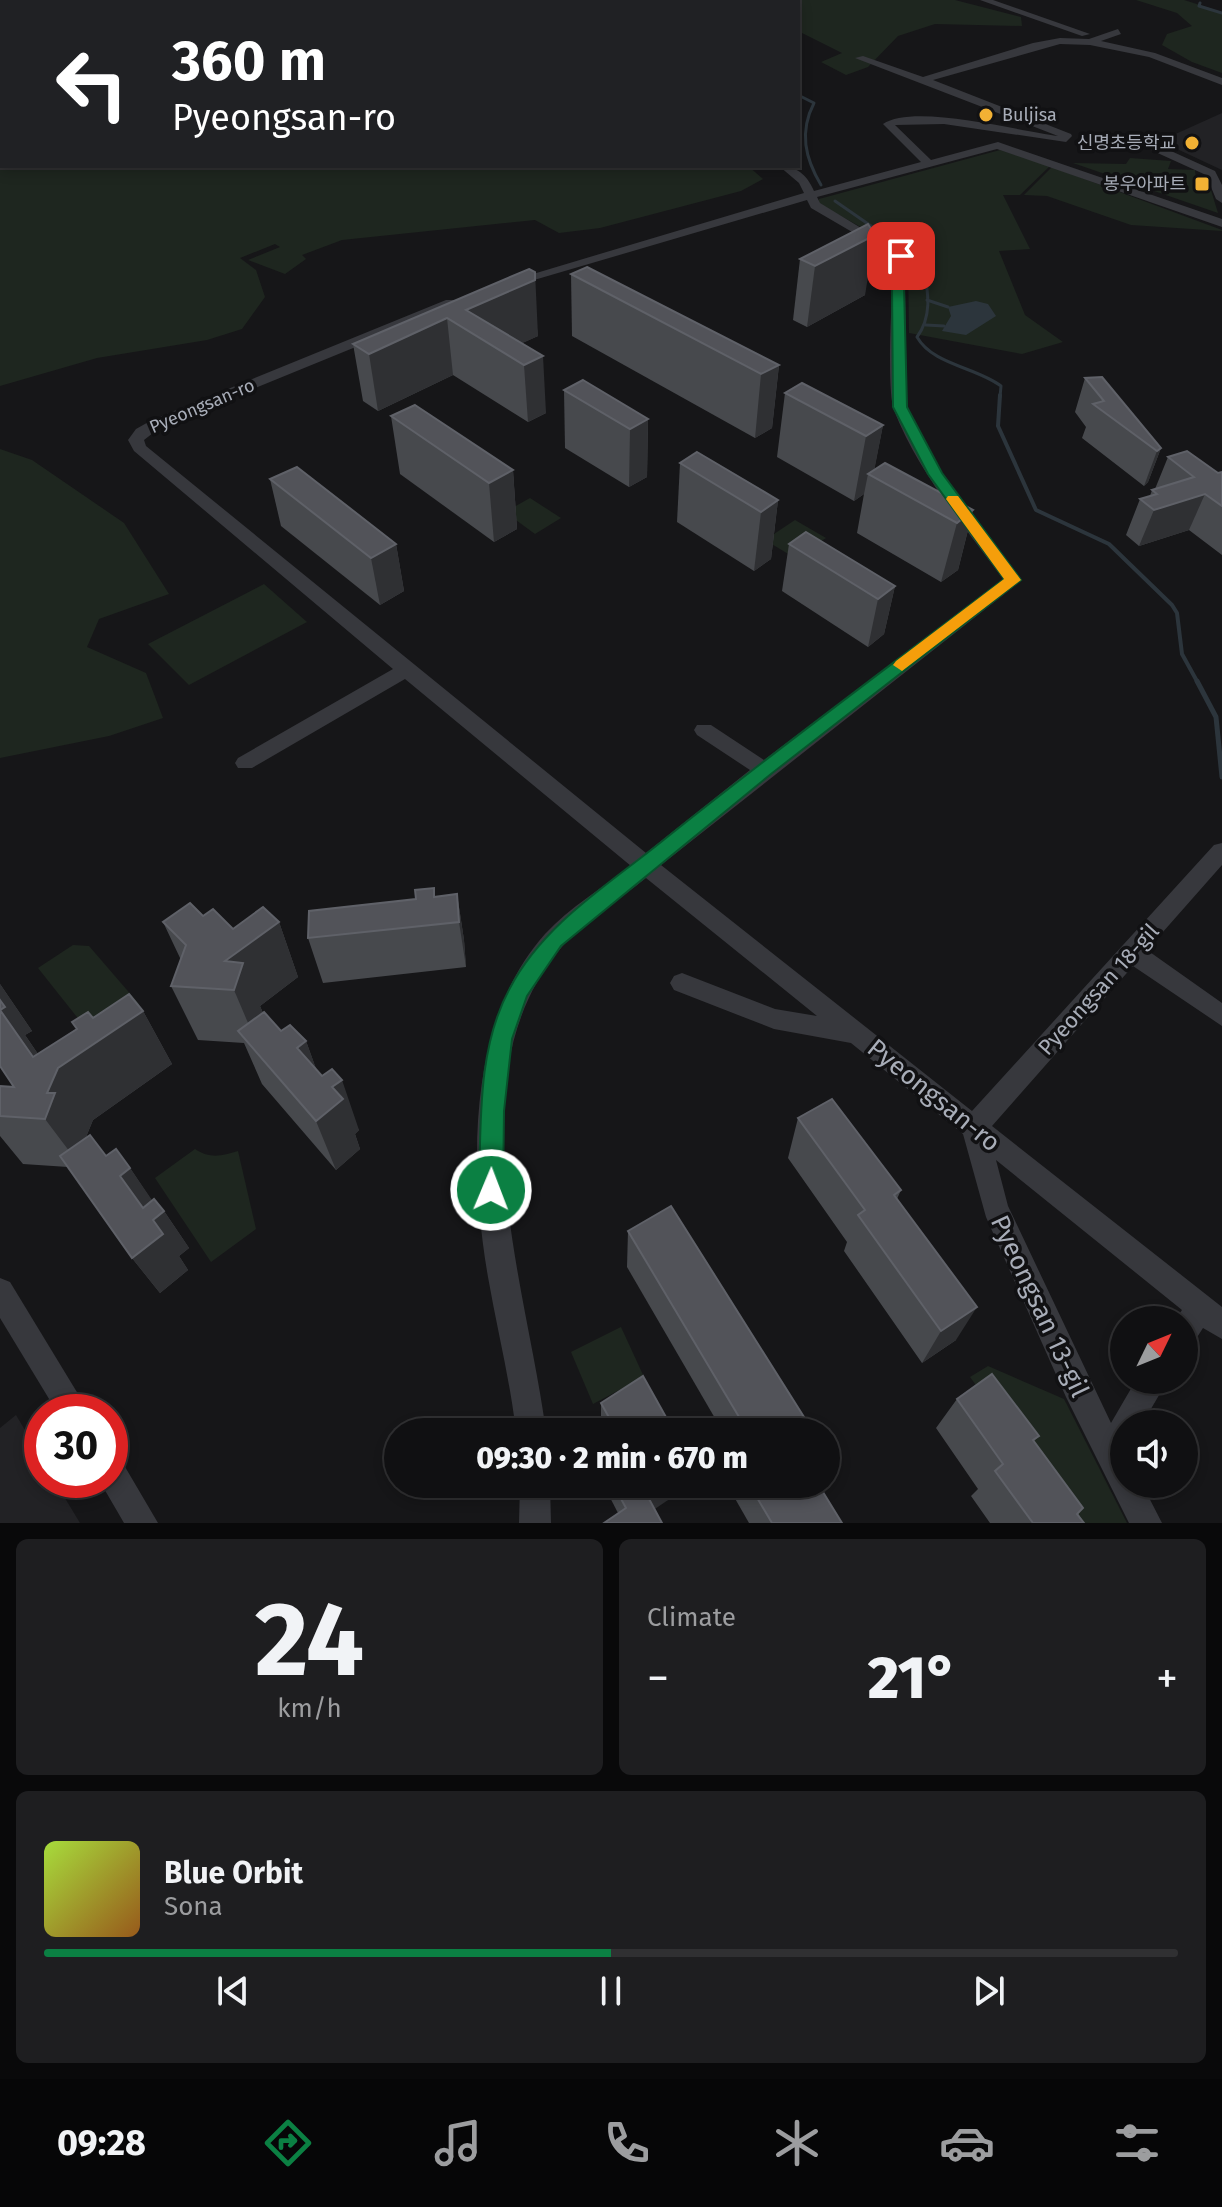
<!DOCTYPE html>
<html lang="en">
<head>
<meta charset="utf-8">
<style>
	:root { --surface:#101012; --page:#1e1e20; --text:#f1f3f6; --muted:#9c9d9f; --line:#303032; --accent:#0b8043 }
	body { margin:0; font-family:"Fira Sans","Noto Sans KR",sans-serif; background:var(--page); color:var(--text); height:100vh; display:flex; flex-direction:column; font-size:30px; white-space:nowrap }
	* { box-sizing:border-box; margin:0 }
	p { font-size:26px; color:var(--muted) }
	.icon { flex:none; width:44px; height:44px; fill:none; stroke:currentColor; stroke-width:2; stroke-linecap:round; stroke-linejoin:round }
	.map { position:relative; height:1523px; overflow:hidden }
	.drawer { display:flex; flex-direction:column; gap:16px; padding:16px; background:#09090a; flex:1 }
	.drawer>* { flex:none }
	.hud { position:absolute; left:0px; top:0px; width:800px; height:168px; box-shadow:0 4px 12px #0003,0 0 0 2px var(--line); background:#202124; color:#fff; overflow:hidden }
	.needle { width:52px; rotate:47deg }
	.buttons { position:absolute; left:1110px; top:1306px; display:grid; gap:16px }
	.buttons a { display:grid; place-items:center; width:88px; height:88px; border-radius:50%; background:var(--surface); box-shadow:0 4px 12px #0003,0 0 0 2px var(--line); font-size:40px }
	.speed { position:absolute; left:24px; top:1394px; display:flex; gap:16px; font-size:40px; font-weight:700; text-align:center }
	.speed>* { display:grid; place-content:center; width:104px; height:104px; border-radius:50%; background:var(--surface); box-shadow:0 4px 12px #0003,0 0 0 2px var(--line); line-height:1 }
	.speed .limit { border:12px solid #d22; background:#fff; color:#111 }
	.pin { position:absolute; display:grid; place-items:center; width:68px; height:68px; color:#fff; margin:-34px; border-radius:16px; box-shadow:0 4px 12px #0006 }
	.me { position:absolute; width:88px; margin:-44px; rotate:1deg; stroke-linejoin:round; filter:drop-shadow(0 0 6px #0008) }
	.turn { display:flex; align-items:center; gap:28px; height:168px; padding:0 40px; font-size:36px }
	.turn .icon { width:104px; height:104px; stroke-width:2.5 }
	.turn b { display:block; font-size:56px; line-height:68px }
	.big { font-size:60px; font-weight:800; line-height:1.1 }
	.drawer .card { flex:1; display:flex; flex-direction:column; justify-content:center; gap:12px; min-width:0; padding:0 28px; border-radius:12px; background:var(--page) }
	.drawer .dial { align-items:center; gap:0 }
	.dial b { font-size:104px; line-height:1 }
	.song { display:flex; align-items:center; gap:24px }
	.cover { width:96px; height:96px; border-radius:12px; background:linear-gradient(135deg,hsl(80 70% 55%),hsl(30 70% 35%)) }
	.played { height:8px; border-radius:4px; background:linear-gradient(90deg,var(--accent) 50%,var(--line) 50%) }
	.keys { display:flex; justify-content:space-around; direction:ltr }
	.heat { display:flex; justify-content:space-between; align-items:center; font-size:44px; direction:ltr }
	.drawer .tiles { flex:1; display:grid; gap:16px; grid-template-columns:1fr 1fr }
	.card:last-child { grid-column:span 2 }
	.trip { position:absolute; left:384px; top:1418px; width:456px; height:80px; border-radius:40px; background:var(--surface); box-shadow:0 4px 12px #0003,0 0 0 2px var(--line); font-weight:800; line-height:80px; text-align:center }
	.tab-bar { display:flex; height:128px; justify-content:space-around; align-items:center; background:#060607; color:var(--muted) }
	.tab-bar .icon { width:56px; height:56px }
	.tab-bar .active { color:var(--accent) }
	.tab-bar b { font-size:36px; color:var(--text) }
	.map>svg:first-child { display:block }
	.built { fill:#222225 }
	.green { fill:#1e261f }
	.water { fill:#2c353c }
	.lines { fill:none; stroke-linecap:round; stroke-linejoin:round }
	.stream-far2 { stroke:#2c353c; stroke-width:3 }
	.stream-far1 { stroke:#2c353c; stroke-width:4 }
	.stream { stroke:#2c353c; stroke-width:5 }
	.minor { fill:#37383d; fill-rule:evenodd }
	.wall { fill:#47494d }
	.shaded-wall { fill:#2f3033 }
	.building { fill:#525359; stroke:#5f6168; stroke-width:2 }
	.route { fill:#0b8043; stroke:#07532c; stroke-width:2 }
	.slow { fill:#f59e0b }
	.poi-dot { fill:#f2b134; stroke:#111113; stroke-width:3 }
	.labels { text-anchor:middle; stroke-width:7; stroke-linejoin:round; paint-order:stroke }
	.far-poi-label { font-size:18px; fill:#a8adb8; stroke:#111113; text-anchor:end }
	.far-street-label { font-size:18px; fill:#a8adb8; stroke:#111113 }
	.street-label { font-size:22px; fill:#a8adb8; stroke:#111113 }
	.near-street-label { font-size:26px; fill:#a8adb8; stroke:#111113 }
</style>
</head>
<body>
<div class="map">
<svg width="1222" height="1523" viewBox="0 0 1222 1523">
	<rect width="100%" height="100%" fill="#161618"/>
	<g class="built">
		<path d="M1222,113V170L1160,141Z"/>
		<path d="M16,1415L42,1459V1480H54L80,1523H0V1428Z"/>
	</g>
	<g class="green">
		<path d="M0,0H955L1021,17L1022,26L935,24L898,36L868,67L846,75L821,62L842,53L798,31V2H2V166H748L763,179L741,191L600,228L559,233L535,220L342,240L302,255L306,259L285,274L248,260L280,247L275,244L240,258L256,270L265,297L242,329L207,340L97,358L0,386Z"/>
		<path d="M1136,0H1184L1222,12V73L1192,62L1162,45L1167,34L1192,26L1177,13Z"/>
		<path d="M1000,150L1050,166L1020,195H1003L1030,249L999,251L1025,315L1063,342L1022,354L909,333L908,253L819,204V199Z"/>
		<path d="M1130,158L1171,161L1168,169L1195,170L1196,180L1210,187L1218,213L1073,163L1126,164Z"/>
		<path d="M1052,167L1222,230V231L1131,225L1047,196L1024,195Z"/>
		<path d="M0,449L32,460L124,523L169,594L99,619L87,647L146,673L163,718L109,736L0,758Z"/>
		<path d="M530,498L561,518L535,534L505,512Z"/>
		<path d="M795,520L826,538L795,558L765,540Z"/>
		<path d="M264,584L307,622L189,685L148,644Z"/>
		<path d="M73,945L89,946L139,1004L92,1036L38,968Z"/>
		<path d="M195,1149C210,1159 222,1156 238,1151L256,1229L211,1262L155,1178Z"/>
		<path d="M621,1327L644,1377L593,1404L571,1352Z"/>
		<path d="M988,1366L1064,1399L1127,1523H1075L970,1377Z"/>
	</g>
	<path class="water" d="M976,301L988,304L996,316L966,335L942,331L951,316L948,307Z"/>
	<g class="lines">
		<g class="stream-far2">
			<path d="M1200,3L1199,6L1222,13"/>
			<path d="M798,95L814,103C799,132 805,158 821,185"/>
			<path d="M835,201L923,262C927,288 934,314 917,337C933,365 976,367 1001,386L1000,397"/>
			<path d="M927,300L948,307"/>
			<path d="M926,325L944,326"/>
		</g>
		<path class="stream-far1" d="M1000,395L998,426L1036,510L1109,544L1172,605L1177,613L1182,654L1198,683"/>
		<path class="stream" d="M1197,681L1216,717L1222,777"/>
		<g class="minor">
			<path d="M980,0H993L1090,34L1082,36Z"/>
			<path d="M1118,29L1121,34L1101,41L1155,53L1222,78V85L1149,57L1090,45L1060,44L933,80L1071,134L1072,136L1066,142L944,124L895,125L931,160L998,142L1222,219V227L997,149L817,197L820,203L907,256L905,286L907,407L942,473L1022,580L661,865L972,1111L1214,845L1222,843V865L1147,950L1222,1003V1026L1133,966L992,1126L1222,1307V1339L1203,1328L1194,1342L1184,1346V1320H1175L1182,1310L996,1160L1008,1206L1111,1423L1136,1380H1168L1142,1424H1124V1438L1118,1436L1124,1448V1484H1142L1162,1523H1129L1066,1397L986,1217L963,1134L851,1043L774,1029L674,990L670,983L674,976L682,973L775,1009L817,1016L646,878C619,900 584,921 561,948C452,1075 527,1286 546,1432H516C510,1379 497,1329 488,1277C469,1167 467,1021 545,934C569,908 603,887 631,866L405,679L252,768H238L235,763L238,758L393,669L134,451L128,440L136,429L152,420L446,300H456V306L162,426L144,440L146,446L646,853L750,770L697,735L694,730L697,725H711L764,760L1003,579C964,526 918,472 894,410C886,389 892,284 895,257L811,208L807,200L517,285L506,282L804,193L799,183L779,166C797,166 807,175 814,191L921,162L883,124C914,103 1018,131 1058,136L855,58L863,56L923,77L1033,43L1060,38L1089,39Z"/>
			<path d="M1157,136L1166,138L1159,143L1160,146L1215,171L1222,185V203L1216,199L1206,175L1151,150L1148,142Z"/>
			<path d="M0,1278L10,1282L89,1412H57L0,1318Z"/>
			<path d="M110,1456L121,1460L158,1523H124L99,1480H110Z"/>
			<path d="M520,1484H550L551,1523H519Z"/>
		</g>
	</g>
	<g class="wall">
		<path d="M868,224L865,295L807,327L793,320L800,259Z"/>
		<path d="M529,269L538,336L522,343L546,413L528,422L453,375L378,411L363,401L353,344Z"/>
		<path d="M571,274L779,365L772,428L755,438L572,336Z"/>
		<path d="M1085,378L1161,448L1148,482L1144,486L1082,438L1086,427L1075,412Z"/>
		<path d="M564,390L648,419L647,477L629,487L565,448Z"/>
		<path d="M785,393L883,425L874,470L973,510L958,570L941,582L857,533L864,494L854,501L777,457Z"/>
		<path d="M391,416L513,470L517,529L494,542L400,474Z"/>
		<path d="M1168,457L1218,473L1222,472V555L1189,530L1139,546L1126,535L1140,499L1150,496L1152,490L1155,489Z"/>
		<path d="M680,463L778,500L771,559L754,571L677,522Z"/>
		<path d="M270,479L396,544L404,591L380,605L281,526Z"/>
		<path d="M789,544L895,586L884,634L868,647L782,591Z"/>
		<path d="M457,894L464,940L466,967L323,983L308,938L416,899Z"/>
		<path d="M203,916L233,929L279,922L298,977L260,1006L263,1013L281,1031L306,1041L316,1069L359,1130L355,1134L360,1149L336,1170L262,1084L244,1043L198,1040L171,986L181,960L163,922Z"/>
		<path d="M0,984L32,1031L25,1035L38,1054L93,1018L143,1011L172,1064L93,1120L86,1137L106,1156L130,1168L152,1201L164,1211L189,1248L179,1256L188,1270L160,1293L132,1258L68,1167L23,1164L0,1136V1086L14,1087Z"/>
		<path d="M798,1118L901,1190L897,1199L956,1340L922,1363L844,1251L847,1242L788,1158Z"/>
		<path d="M628,1231L798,1432H723L627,1267Z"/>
		<path d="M957,1399L1039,1436L1034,1441L1084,1523H990L971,1496L978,1489L936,1428Z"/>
		<path d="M601,1403L667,1419L666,1432H605L601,1425Z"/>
		<path d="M603,1484H671L668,1500L618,1513Z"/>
		<path d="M730,1484H818L842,1523H749L729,1488Z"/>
	</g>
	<g class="shaded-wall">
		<path d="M875,235L865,295L807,327L815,266Z"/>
		<path d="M535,272L538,336L503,352L466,310Z"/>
		<path d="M447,318L453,375L378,411L369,354Z"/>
		<path d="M543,356L546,413L528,422L524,365Z"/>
		<path d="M779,365L772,428L755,438L761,374Z"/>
		<path d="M648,419L647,477L629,487L630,429Z"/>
		<path d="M883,425L873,477L868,474L864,494L854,501L866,436Z"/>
		<path d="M1161,448L1148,482L1144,486L1157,451Z"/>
		<path d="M513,470L517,529L494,542L489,483Z"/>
		<path d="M1205,494L1189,530L1139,546L1154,510Z"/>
		<path d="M778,500L771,559L754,571L761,512Z"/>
		<path d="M973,510L958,570L941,582L957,523Z"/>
		<path d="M396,544L404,591L380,605L371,558Z"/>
		<path d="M895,586L884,634L868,647L878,599Z"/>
		<path d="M457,894L464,940L466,967L459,922Z"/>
		<path d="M279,922L298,977L260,1006L265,1018L257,1044L234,990L225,961Z"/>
		<path d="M0,984L32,1031L25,1035L42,1060L58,1068L143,1011L172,1064L93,1120L86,1137L82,1168L45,1119L0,1010Z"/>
		<path d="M306,1041L325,1093L297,1048Z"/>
		<path d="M342,1080L359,1130L355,1134L360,1149L336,1170L316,1121L332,1087Z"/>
		<path d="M130,1168L156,1206L147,1214L120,1176Z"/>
		<path d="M164,1211L189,1248L179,1256L188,1270L160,1293L132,1258L153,1220Z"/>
		<path d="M977,1307L956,1340L922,1363L941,1331Z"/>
		<path d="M804,1417L798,1432H784L785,1431Z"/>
		<path d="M667,1419L666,1432H647Z"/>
		<path d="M667,1484H671L668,1500L646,1515L648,1497Z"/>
	</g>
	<g class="building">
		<path d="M868,224L875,235L815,266L800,259Z"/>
		<path d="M587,267L779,365L761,374L571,274Z"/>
		<path d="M529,269L535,272V280L466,310L543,356L524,365L447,318L369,354L353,344Z"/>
		<path d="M1102,377L1161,448L1157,451L1093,404L1104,401L1085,378Z"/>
		<path d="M583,380L648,419L630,429L564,390Z"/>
		<path d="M802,383L883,425L866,436L785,393Z"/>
		<path d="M415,405L513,470L489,483L391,416Z"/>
		<path d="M1187,451L1218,473L1222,472V506L1205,494L1154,510L1140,499L1157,494L1152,490L1194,477L1168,457Z"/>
		<path d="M697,452L778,500L761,512L680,463Z"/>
		<path d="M885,463L973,510L957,523L868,474Z"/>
		<path d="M297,467L396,544L371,558L270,479Z"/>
		<path d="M806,532L895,586L878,599L789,544Z"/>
		<path d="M434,888V897L457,894L459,922L308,938L309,911L416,899L415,890Z"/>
		<path d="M190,903L203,916L213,909L233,929L263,907L279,922L225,961L243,963L234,990L171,986L186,945L163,922Z"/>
		<path d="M129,994L143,1011L58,1068L47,1093H55L45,1119L0,1116V1086L14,1087L0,1066V1010L33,1057L77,1029L72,1022L88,1012L93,1018Z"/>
		<path d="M0,1000L5,1007L0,1010Z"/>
		<path d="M264,1012L281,1031L290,1025L306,1041L297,1048L322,1076L332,1069L342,1080L332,1087L343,1099L316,1121L238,1031Z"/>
		<path d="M832,1099L901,1190L894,1195L977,1307L941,1331L858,1215L865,1210L798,1118Z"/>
		<path d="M90,1135L106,1156L116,1149L130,1168L120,1176L143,1208L154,1199L164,1211L153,1220L163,1234L132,1258L60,1156Z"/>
		<path d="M671,1206L804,1417L785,1431L786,1432H748L628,1231Z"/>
		<path d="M992,1374L1039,1436L1033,1440L1083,1508L1077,1514L1084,1523H1033L995,1471L1003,1464L957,1399Z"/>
		<path d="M643,1376L667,1419L647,1432H617L601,1403Z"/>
		<path d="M613,1484H667L648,1497L662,1523H604L626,1508Z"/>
		<path d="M749,1484H818L842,1523H772Z"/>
	</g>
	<path class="route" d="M897,254L907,256L904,286L907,407L942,473L1021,580L771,774L561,946L527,996L512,1039L504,1111L503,1190L500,1198L491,1202L483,1198L479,1190C481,1123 477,1048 510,988C544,923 611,883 666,838C777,749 891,665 1004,579L928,474L893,407L892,286Z"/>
	<path class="slow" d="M948,496H958L1021,580L902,671L893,665L896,661L1004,579L946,499Z"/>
	<g class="poi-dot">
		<circle cx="986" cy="115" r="8"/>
		<circle cx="1192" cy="143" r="8"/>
		<rect x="1194" y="176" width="16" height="16" rx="4"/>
	</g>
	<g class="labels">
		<g class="far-poi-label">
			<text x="1002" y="121" text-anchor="start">Buljisa</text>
			<text x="1176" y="149">신명초등학교</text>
			<text x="1186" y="190">봉우아파트</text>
		</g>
		<g class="far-street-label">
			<text transform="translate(202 406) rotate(-23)" y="6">Pyeongsan-ro</text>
		</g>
		<g class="street-label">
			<text transform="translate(1098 989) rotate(-48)" y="8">Pyeongsan 18-gil</text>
		</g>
		<g class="near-street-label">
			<text transform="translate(934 1095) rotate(39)" y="9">Pyeongsan-ro</text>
			<text transform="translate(1040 1306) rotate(65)" y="9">Pyeongsan 13-gil</text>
		</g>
	</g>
</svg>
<div class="buttons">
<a><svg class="needle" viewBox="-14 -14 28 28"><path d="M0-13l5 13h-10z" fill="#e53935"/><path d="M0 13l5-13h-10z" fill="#9c9d9f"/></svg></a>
<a><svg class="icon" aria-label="sound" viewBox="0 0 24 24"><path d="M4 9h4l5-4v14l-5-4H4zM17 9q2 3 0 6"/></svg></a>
</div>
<div class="speed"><div class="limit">30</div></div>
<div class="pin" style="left:901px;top:256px;background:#d93025"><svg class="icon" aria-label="arrive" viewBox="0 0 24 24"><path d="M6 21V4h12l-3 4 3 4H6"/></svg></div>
<svg class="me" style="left:491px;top:1190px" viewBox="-20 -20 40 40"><circle r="17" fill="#0b8043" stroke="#fff" stroke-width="3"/><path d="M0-11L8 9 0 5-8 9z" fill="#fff"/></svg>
<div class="trip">09:30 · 2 min · 670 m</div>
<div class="hud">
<div class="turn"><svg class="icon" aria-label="left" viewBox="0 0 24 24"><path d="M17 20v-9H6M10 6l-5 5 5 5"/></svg><div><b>360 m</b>Pyeongsan-ro</div></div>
</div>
</div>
<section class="drawer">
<div class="tiles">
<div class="card dial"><b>24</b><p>km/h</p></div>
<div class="card"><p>Climate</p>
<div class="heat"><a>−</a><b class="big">21°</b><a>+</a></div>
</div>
<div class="card">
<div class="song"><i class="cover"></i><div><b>Blue Orbit</b><p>Sona</p></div></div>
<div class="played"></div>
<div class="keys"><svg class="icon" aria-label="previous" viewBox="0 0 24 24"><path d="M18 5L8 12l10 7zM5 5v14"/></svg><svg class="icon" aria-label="pause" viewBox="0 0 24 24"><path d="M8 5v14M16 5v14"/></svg><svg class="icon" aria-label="next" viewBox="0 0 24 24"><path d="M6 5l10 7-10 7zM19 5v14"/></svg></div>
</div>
</div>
</section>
<nav class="tab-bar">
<b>09:28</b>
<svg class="icon active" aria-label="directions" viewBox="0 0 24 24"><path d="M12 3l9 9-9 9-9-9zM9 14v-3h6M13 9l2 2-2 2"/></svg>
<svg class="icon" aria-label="music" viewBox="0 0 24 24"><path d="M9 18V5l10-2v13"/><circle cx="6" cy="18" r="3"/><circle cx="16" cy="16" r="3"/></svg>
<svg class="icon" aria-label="phone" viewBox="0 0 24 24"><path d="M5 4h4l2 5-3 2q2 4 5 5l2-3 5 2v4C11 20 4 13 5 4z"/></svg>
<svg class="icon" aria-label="climate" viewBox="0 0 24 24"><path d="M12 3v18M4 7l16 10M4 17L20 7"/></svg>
<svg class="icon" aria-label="car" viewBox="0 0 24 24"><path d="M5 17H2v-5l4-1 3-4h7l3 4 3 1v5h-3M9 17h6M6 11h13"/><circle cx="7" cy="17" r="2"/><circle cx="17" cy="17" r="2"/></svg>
<svg class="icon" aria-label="filters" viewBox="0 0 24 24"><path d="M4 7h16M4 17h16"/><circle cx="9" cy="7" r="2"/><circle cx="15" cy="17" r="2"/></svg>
</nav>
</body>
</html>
